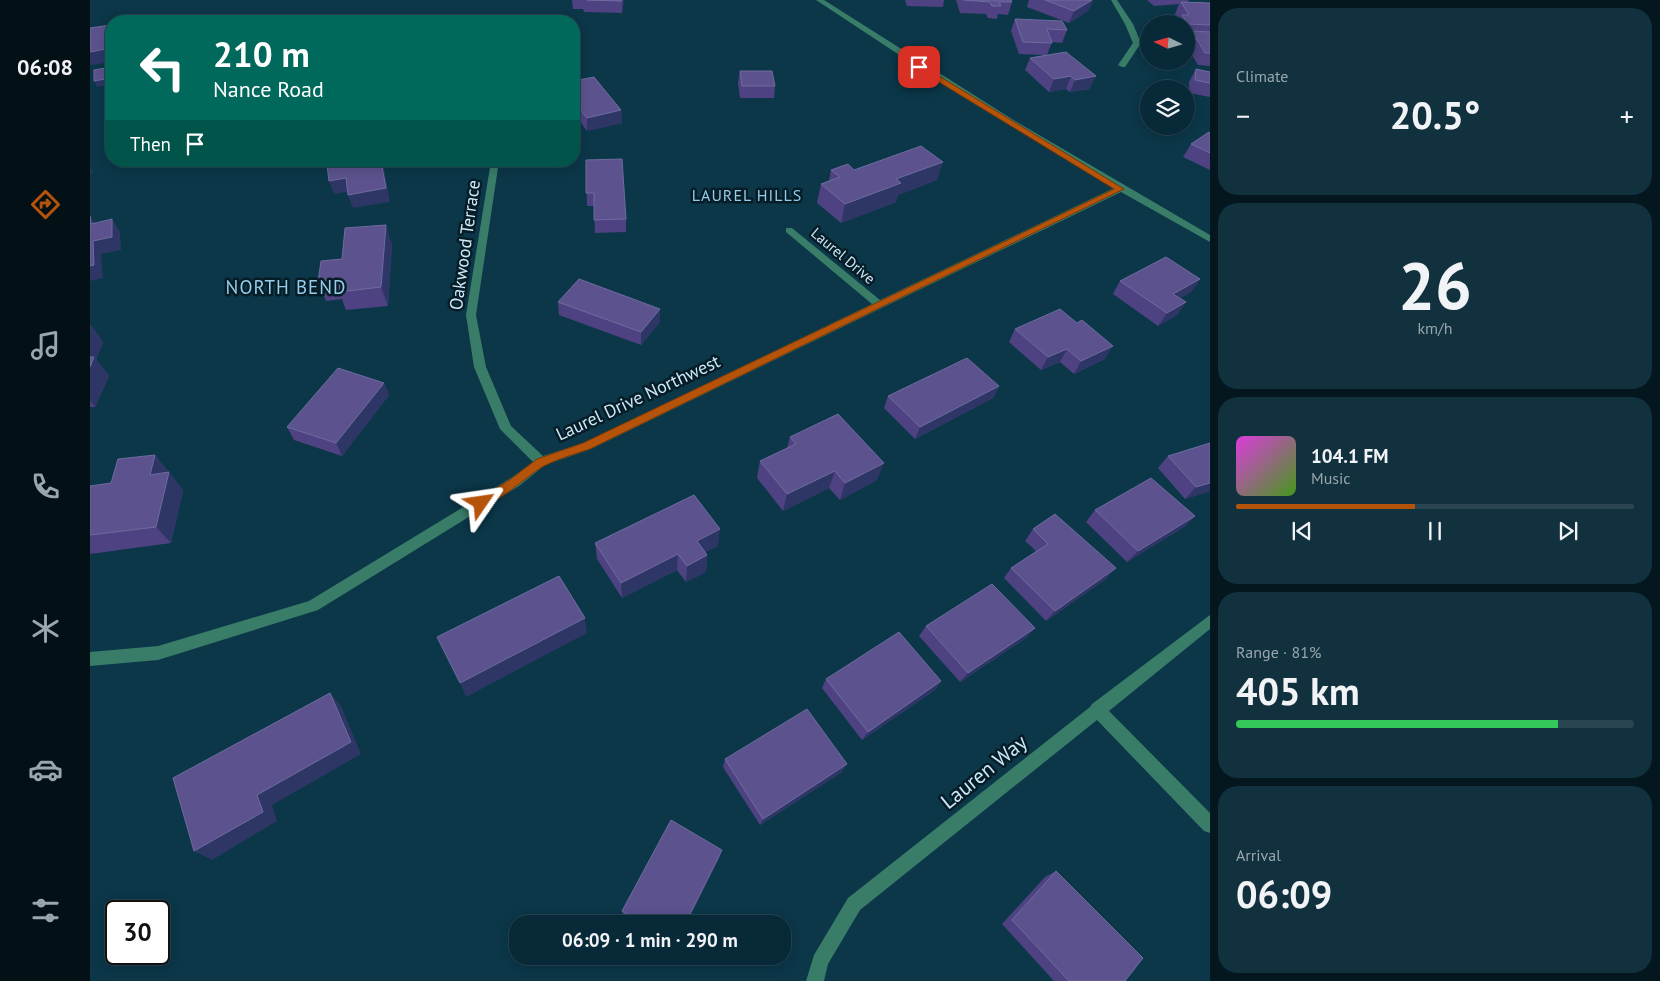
<!DOCTYPE html>
<html lang="en">
<head>
<meta charset="utf-8">
<style>
	:root { --surface:#082937; --page:#11313f; --text:#f1f3f6; --muted:#98a6ad; --line:#294552; --accent:#b45309 }
	body { margin:0; font-family:"PT Sans",sans-serif; background:var(--page); color:var(--text); height:100vh; display:flex; flex-direction:column; font-size:19px; white-space:nowrap }
	* { box-sizing:border-box; margin:0 }
	p { font-size:16px; color:var(--muted) }
	.icon { flex:none; width:28px; height:28px; fill:none; stroke:currentColor; stroke-width:2; stroke-linecap:round; stroke-linejoin:round }
	.map { position:relative; flex:1; overflow:hidden }
	.drawer { display:flex; flex-direction:column; gap:8px; padding:8px; background:#04171e; width:450px }
	.drawer>* { flex:none }
	.top-card { position:absolute; left:15px; top:15px; width:475px; height:152px; border-radius:20px; box-shadow:0 2px 12px #0003,0 0 0 1px var(--line); background:#00695c; color:#fff; overflow:hidden }
	.needle { width:32px; rotate:275deg }
	.fabs { position:absolute; left:1050px; top:15px; display:grid; gap:10px }
	.fabs a { display:grid; place-items:center; width:55px; height:55px; border-radius:50%; background:var(--surface); box-shadow:0 2px 12px #0003,0 0 0 1px var(--line); font-size:25px }
	.speed { position:absolute; left:15px; top:900px; display:flex; gap:10px; font-size:25px; font-weight:700; text-align:center }
	.speed>* { display:grid; place-content:center; width:65px; height:65px; border-radius:50%; background:var(--surface); box-shadow:0 2px 12px #0003,0 0 0 1px var(--line); line-height:1 }
	.speed .limit { border:2px solid #111; border-radius:8px; background:#fff; color:#111 }
	.pin { position:absolute; display:grid; place-items:center; width:42px; height:42px; color:#fff; margin:-21px; border-radius:10px; box-shadow:0 2px 8px #0006 }
	.me { position:absolute; width:55px; margin:-28px; rotate:58deg; stroke-linejoin:round; filter:drop-shadow(0 0 4px #0008) }
	.turn { display:flex; align-items:center; gap:18px; height:105px; padding:0 25px; font-size:22px }
	.turn .icon { width:65px; height:65px; stroke-width:2.5 }
	.turn b { display:block; font-size:35px; line-height:42px }
	.then { display:flex; align-items:center; height:48px; padding:0 25px; background:#0003; gap:10px; font-size:19px }
	.big { font-size:38px; font-weight:700; line-height:1.1 }
	.drawer .card { flex:1; display:flex; flex-direction:column; justify-content:center; gap:8px; min-width:0; padding:0 18px; border-radius:20px; background:var(--page) }
	.drawer .dial { align-items:center; gap:0 }
	.dial b { font-size:65px; line-height:1 }
	.song { display:flex; align-items:center; gap:15px }
	.cover { width:60px; height:60px; border-radius:8px; background:linear-gradient(135deg,hsl(300 70% 55%),hsl(100 70% 35%)) }
	.played { height:5px; border-radius:2px; background:linear-gradient(90deg,var(--accent) 45%,var(--line) 45%) }
	.keys { display:flex; justify-content:space-around; direction:ltr }
	.heat { display:flex; justify-content:space-between; align-items:center; font-size:28px; direction:ltr }
	.charge { height:8px; border-radius:4px; background:linear-gradient(90deg,#34c759 81%,var(--line) 0) }
	.trip { position:absolute; left:419px; top:915px; width:282px; height:50px; border-radius:20px; background:var(--surface); box-shadow:0 2px 12px #0003,0 0 0 1px var(--line); font-weight:700; line-height:50px; text-align:center }
	main { display:flex; flex:1; min-height:0 }
	.tab-bar { display:flex; flex-direction:column; width:90px; justify-content:space-around; align-items:center; background:#031016; color:var(--muted) }
	.tab-bar .icon { width:35px; height:35px }
	.tab-bar .current { color:var(--accent) }
	.tab-bar b { font-size:22px; color:var(--text) }
	.map>svg:first-child { display:block }
	.lines { fill:none; stroke-linecap:round; stroke-linejoin:round }
	.minor { fill:#397d69; fill-rule:evenodd }
	.wall { fill:#4f4282 }
	.shaded-wall { fill:#2e3666 }
	.building { fill:#5c538e; stroke:#6e6b9f }
	.route { fill:#b45309; stroke:#753606 }
	.labels { text-anchor:middle; stroke-width:5; stroke-linejoin:round; paint-order:stroke }
	.far-street-label { font-size:15px; fill:#cde8f7; stroke:#061d27 }
	.far-neighbourhood-label { font-size:16px; letter-spacing:1px; fill:#94cce9; stroke:#061d27 }
	.street-label { font-size:18px; fill:#cde8f7; stroke:#061d27 }
	.neighbourhood-label { font-size:19px; letter-spacing:1px; fill:#94cce9; stroke:#061d27 }
	.near-street-label { font-size:21px; fill:#cde8f7; stroke:#061d27 }
</style>
</head>
<body>
<main>
<nav class="tab-bar">
<b>06:08</b>
<svg class="icon current" aria-label="directions" viewBox="0 0 24 24"><path d="M12 3l9 9-9 9-9-9zM9 14v-3h6M13 9l2 2-2 2"/></svg>
<svg class="icon" aria-label="music" viewBox="0 0 24 24"><path d="M9 18V5l10-2v13"/><circle cx="6" cy="18" r="3"/><circle cx="16" cy="16" r="3"/></svg>
<svg class="icon" aria-label="phone" viewBox="0 0 24 24"><path d="M5 4h4l2 5-3 2q2 4 5 5l2-3 5 2v4C11 20 4 13 5 4z"/></svg>
<svg class="icon" aria-label="climate" viewBox="0 0 24 24"><path d="M12 3v18M4 7l16 10M4 17L20 7"/></svg>
<svg class="icon" aria-label="car" viewBox="0 0 24 24"><path d="M5 17H2v-5l4-1 3-4h7l3 4 3 1v5h-3M9 17h6M6 11h13"/><circle cx="7" cy="17" r="2"/><circle cx="17" cy="17" r="2"/></svg>
<svg class="icon" aria-label="filters" viewBox="0 0 24 24"><path d="M4 7h16M4 17h16"/><circle cx="9" cy="7" r="2"/><circle cx="15" cy="17" r="2"/></svg>
</nav>
<div class="map">
<svg width="1120" height="981" viewBox="0 0 1120 981">
	<rect width="100%" height="100%" fill="#0b3749"/>
	<g class="lines">
		<g class="minor">
			<path d="M726,0H734L925,121L1120,235V242L1031,192L501,449L455,465L429,486L228,610L68,660L0,666V652L68,646L219,601L421,478L443,462L410,429L384,367L376,315L401,161H409L386,315L396,367L421,426L453,456L493,443L782,304L696,232V228H702L790,300L1024,188L870,95Z"/>
			<path d="M1021,0H1027L1043,24L1051,43L1035,67H1032L1028,65L1043,43L1035,24Z"/>
			<path d="M1120,615V629L1019,711L1120,813V833L1114,831L1007,720L770,910L738,964L734,981H716L724,955L758,898L1000,707L1002,704Z"/>
		</g>
	</g>
	<g class="wall">
		<path d="M482,0H534L532,13L494,12L493,9H483Z"/>
		<path d="M815,0H854L853,7L817,6Z"/>
		<path d="M866,0H921L922,2L918,15L908,14L907,19L898,18L896,14L870,13Z"/>
		<path d="M939,0H1003L998,11L979,23L937,7Z"/>
		<path d="M1057,0H1099L1098,2L1120,3V66L1108,65L1096,45V42L1099,36H1096V24H1088L1089,21L1085,14L1089,4L1064,6Z"/>
		<path d="M925,19L977,30L972,43L962,42L957,55L1000,89L980,92L976,89L959,92L935,70L940,58L956,55L929,54L921,31Z"/>
		<path d="M1106,69L1120,72V97L1099,93V82Z"/>
		<path d="M650,71L685,86L684,98H650L648,83Z"/>
		<path d="M484,81L531,110L532,123L497,131L484,113Z"/>
		<path d="M1120,133V170L1093,157L1101,144Z"/>
		<path d="M496,160L536,219V232L505,233L504,206H497Z"/>
		<path d="M741,170H764L847,180L808,195L806,202L751,223L727,203L731,184L739,181Z"/>
		<path d="M302,244L298,306L256,310L252,299L236,301L228,282L252,259Z"/>
		<path d="M1110,279L1101,292L1090,298L1096,302L1087,315L1068,326L1023,294L1030,281Z"/>
		<path d="M468,302L570,322L551,345L469,315Z"/>
		<path d="M0,324L13,342L6,359L19,376L5,407H0Z"/>
		<path d="M925,329L1015,359L984,374L970,362L951,370L919,342Z"/>
		<path d="M294,383L299,395L252,456L204,440L197,427Z"/>
		<path d="M909,386L903,398L825,439L794,408L798,396Z"/>
		<path d="M700,437L787,480L750,500L739,488L693,511L667,478L670,461L697,448Z"/>
		<path d="M65,455L93,490L81,543L0,554V486L21,483Z"/>
		<path d="M1078,456L1120,491L1095,499L1068,468Z"/>
		<path d="M1005,510L1105,516L1094,527L1037,562L996,522Z"/>
		<path d="M943,529L1016,579L956,621L914,578L921,568L946,551L935,541Z"/>
		<path d="M505,543L628,546L615,552L617,555L616,572L596,582L587,570L532,598L507,559Z"/>
		<path d="M836,626L945,628L936,638L870,682L829,636Z"/>
		<path d="M736,679L851,681L845,690L772,740L732,688Z"/>
		<path d="M635,759L752,772L670,825L633,767Z"/>
		<path d="M630,856L596,924H546L533,915L532,911Z"/>
		<path d="M966,871L1035,981H964L912,924L955,877Z"/>
	</g>
	<g class="shaded-wall">
		<path d="M532,0H534L532,13Z"/>
		<path d="M1002,0H1003L998,11L979,23L984,11Z"/>
		<path d="M21,48V62L1,65L0,62V52Z"/>
		<path d="M981,76L976,89L959,92L964,79Z"/>
		<path d="M1006,76L1000,89L980,92L985,80Z"/>
		<path d="M21,78V85L7,87L4,81Z"/>
		<path d="M531,110L532,123L497,131V118Z"/>
		<path d="M147,161H173L150,168Z"/>
		<path d="M291,161L294,169L300,202L263,208L258,195Z"/>
		<path d="M853,162L847,180L808,195L806,202L751,223L755,204L806,179Z"/>
		<path d="M0,167L3,173L0,174Z"/>
		<path d="M256,178L261,191L244,194L239,181Z"/>
		<path d="M0,216L9,229L1,224Z"/>
		<path d="M22,219L30,232L31,250L11,254L13,278L0,281V266L3,241Z"/>
		<path d="M296,225L302,244L298,306L291,287Z"/>
		<path d="M1110,279L1101,292L1075,307L1083,294Z"/>
		<path d="M1096,302L1087,315L1068,326L1077,313Z"/>
		<path d="M570,309V322L551,345V332Z"/>
		<path d="M0,324L13,342L6,359L19,376L5,407L0,401Z"/>
		<path d="M1023,346L1015,359L984,374L991,361Z"/>
		<path d="M977,349L970,362L951,370L958,357Z"/>
		<path d="M294,383L299,395L252,456L246,443Z"/>
		<path d="M909,386L903,398L825,439L830,427Z"/>
		<path d="M65,455L93,490L81,543L66,527L60,475Z"/>
		<path d="M794,463L787,480L750,500L755,483Z"/>
		<path d="M745,471L739,488L693,511L697,494Z"/>
		<path d="M1120,483V491L1095,499L1106,487Z"/>
		<path d="M1105,516L1094,527L1037,562L1048,551Z"/>
		<path d="M630,529L628,546L605,557L607,541Z"/>
		<path d="M588,554L587,570L532,598L531,583Z"/>
		<path d="M617,555L616,572L596,582L597,566Z"/>
		<path d="M1026,568L1016,579L956,621L965,611Z"/>
		<path d="M495,618L497,633L376,697L370,683Z"/>
		<path d="M945,628L936,638L870,682L878,673Z"/>
		<path d="M851,681L845,690L772,740L778,732Z"/>
		<path d="M240,693L251,706L271,754L182,805L187,821L122,860L104,851L167,795Z"/>
		<path d="M757,764L752,772L670,825L673,819Z"/>
		<path d="M632,850L630,856L596,924H595Z"/>
	</g>
	<g class="building">
		<path d="M497,0H532V1Z"/>
		<path d="M874,0H921L922,2H909L911,6H902L900,2Z"/>
		<path d="M955,0H1002L984,11Z"/>
		<path d="M1091,2L1120,3V25L1098,24L1092,15H1099Z"/>
		<path d="M925,19L972,21L977,30L957,29L962,43L933,42Z"/>
		<path d="M21,25V48L0,52V28Z"/>
		<path d="M1102,31L1120,32V53H1115Z"/>
		<path d="M976,52L1006,76L985,80L981,76L964,79L940,58Z"/>
		<path d="M21,67V78L4,81V70Z"/>
		<path d="M1106,69L1120,72V83L1105,80Z"/>
		<path d="M650,71H682L685,86H652Z"/>
		<path d="M504,77L531,110L497,118L484,102V81Z"/>
		<path d="M1119,132L1120,133V153L1101,144Z"/>
		<path d="M831,146L853,162L806,179L811,183L755,204L731,184L750,177L741,170L758,164L764,170Z"/>
		<path d="M532,159L536,219L504,220V193H496V160Z"/>
		<path d="M260,161H291L296,188L258,195L256,178L239,181L237,165Z"/>
		<path d="M0,216L1,224L22,219V237L3,241L4,265L0,266Z"/>
		<path d="M296,225L291,287L249,292L250,279L228,282L231,261L252,259L255,228Z"/>
		<path d="M1076,257L1110,279L1083,294L1096,302L1077,313L1030,281Z"/>
		<path d="M489,279L570,309L551,332L468,302Z"/>
		<path d="M970,309L987,323L992,320L1023,346L991,361L977,349L958,357L925,329Z"/>
		<path d="M0,357H4L0,367Z"/>
		<path d="M877,358L909,386L830,427L798,396Z"/>
		<path d="M248,368L294,383L246,443L197,427Z"/>
		<path d="M748,414L794,463L755,483L745,471L697,494L670,461L706,444L700,437Z"/>
		<path d="M1120,443V483L1106,487L1078,456Z"/>
		<path d="M65,455L60,475L79,472L66,527L0,535V486L21,483L28,459Z"/>
		<path d="M1061,478L1105,516L1048,551L1005,510Z"/>
		<path d="M604,495L630,529L607,541L617,555L597,566L588,554L531,583L505,543Z"/>
		<path d="M965,514L1026,568L965,611L921,568L958,544L943,529Z"/>
		<path d="M469,576L495,618L370,683L347,637Z"/>
		<path d="M902,584L945,628L878,673L836,626Z"/>
		<path d="M809,632L851,681L778,732L736,679Z"/>
		<path d="M240,693L261,742L167,795L173,812L104,851L83,778Z"/>
		<path d="M717,709L757,764L673,819L635,759Z"/>
		<path d="M581,820L632,850L595,924H552L532,911Z"/>
		<path d="M966,871L1053,958L1035,981H979L922,920Z"/>
	</g>
	<path class="route" d="M826,65H831L1034,189L500,449C486,454 470,458 456,465C442,471 401,511 387,506L385,503L387,500L421,479L447,459L493,443L1024,189L826,68Z"/>
	<g class="labels">
		<g class="far-street-label">
			<text transform="translate(753 256) rotate(40)" y="5">Laurel Drive</text>
		</g>
		<g class="far-neighbourhood-label">
			<text x="657" y="201">LAUREL HILLS</text>
		</g>
		<g class="street-label">
			<text transform="translate(375 245) rotate(-82)" y="6">Oakwood Terrace</text>
			<text transform="translate(548 398) rotate(-25)" y="6">Laurel Drive Northwest</text>
		</g>
		<g class="neighbourhood-label">
			<text x="196" y="294">NORTH BEND</text>
		</g>
		<g class="near-street-label">
			<text transform="translate(894 772) rotate(-39)" y="7">Lauren Way</text>
		</g>
	</g>
</svg>
<div class="fabs">
<a><svg class="needle" viewBox="-14 -14 28 28"><path d="M0-13l5 13h-10z" fill="#e53935"/><path d="M0 13l5-13h-10z" fill="#98a6ad"/></svg></a>
<a><svg class="icon" aria-label="layers" viewBox="0 0 24 24"><path d="M12 4l9 5-9 5-9-5zM3 14l9 5 9-5"/></svg></a>
</div>
<div class="speed"><div class="limit">30</div></div>
<div class="pin" style="left:829px;top:67px;background:#d93025"><svg class="icon" aria-label="arrive" viewBox="0 0 24 24"><path d="M6 21V4h12l-3 4 3 4H6"/></svg></div>
<svg class="me" style="left:391px;top:503px" viewBox="-20 -20 40 40"><path d="M0-17L14 15 0 8-14 15z" fill="#b45309" stroke="#fff" stroke-width="4"/></svg>
<div class="trip">06:09 · 1 min · 290 m</div>
<div class="top-card">
<div class="turn"><svg class="icon" aria-label="left" viewBox="0 0 24 24"><path d="M17 20v-9H6M10 6l-5 5 5 5"/></svg><div><b>210 m</b>Nance Road</div></div>
<div class="then">Then<svg class="icon" aria-label="arrive" viewBox="0 0 24 24"><path d="M6 21V4h12l-3 4 3 4H6"/></svg></div>
</div>
</div>
<section class="drawer">
<div class="card"><p>Climate</p>
<div class="heat"><a>−</a><b class="big">20.5°</b><a>+</a></div>
</div>
<div class="card dial"><b>26</b><p>km/h</p></div>
<div class="card">
<div class="song"><i class="cover"></i><div><b>104.1 FM</b><p>Music</p></div></div>
<div class="played"></div>
<div class="keys"><svg class="icon" aria-label="previous" viewBox="0 0 24 24"><path d="M18 5L8 12l10 7zM5 5v14"/></svg><svg class="icon" aria-label="pause" viewBox="0 0 24 24"><path d="M8 5v14M16 5v14"/></svg><svg class="icon" aria-label="next" viewBox="0 0 24 24"><path d="M6 5l10 7-10 7zM19 5v14"/></svg></div>
</div>
<div class="card"><p>Range · 81%</p><b class="big">405 km</b><div class="charge"></div></div>
<div class="card"><p>Arrival</p><b class="big">06:09</b></div>
</section>
</main>
</body>
</html>
